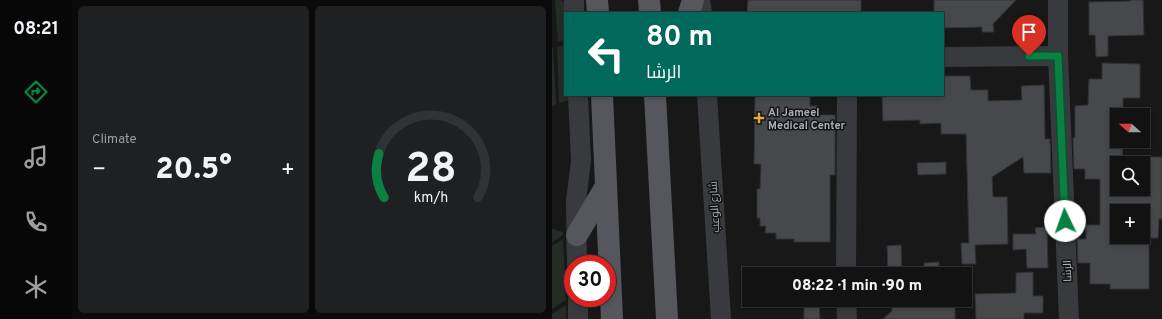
<!DOCTYPE html>
<html lang="en">
<head>
<meta charset="utf-8">
<style>
	:root { --surface:#121213; --page:#1f2021; --text:#f1f3f6; --muted:#9c9ea0; --line:#313233; --accent:#0b8043 }
	body { margin:0; font-family:Overpass,Cairo,sans-serif; background:var(--page); color:var(--text); height:100vh; display:flex; flex-direction:column; font-size:15px; white-space:nowrap }
	* { box-sizing:border-box; margin:0 }
	p { font-size:13px; color:var(--muted) }
	.icon { flex:none; width:22px; height:22px; fill:none; stroke:currentColor; stroke-width:2; stroke-linecap:round; stroke-linejoin:round }
	.map { position:relative; flex:1; overflow:hidden }
	.panel { display:flex; flex-direction:column; gap:6px; padding:6px; background:#0a0a0a; width:480px }
	.panel>* { flex:none }
	.top-card { position:absolute; left:12px; top:12px; width:380px; height:84px; border-radius:0px; box-shadow:0 2px 6px #0003,0 0 0 1px var(--line); background:#00695c; color:#fff; overflow:hidden }
	.needle { width:26px; rotate:290deg }
	.controls { position:absolute; left:558px; top:108px; display:grid; gap:8px }
	.controls a { display:grid; place-items:center; width:40px; height:40px; border-radius:0px; background:var(--surface); box-shadow:0 2px 6px #0003,0 0 0 1px var(--line); font-size:20px }
	.speed { position:absolute; left:12px; top:255px; display:flex; gap:8px; font-size:20px; font-weight:700; text-align:center }
	.speed>* { display:grid; place-content:center; width:52px; height:52px; border-radius:50%; background:var(--surface); box-shadow:0 2px 6px #0003,0 0 0 1px var(--line); line-height:1 }
	.speed .limit { border:6px solid #d22; background:#fff; color:#111 }
	.pin { position:absolute; display:grid; place-items:center; width:34px; height:34px; color:#fff; margin:-41px -17px; border-radius:50% 50% 50% 0; rotate:-45deg; box-shadow:0 0 4px #0007 }
	.pin .icon { rotate:45deg }
	.me { position:absolute; width:44px; margin:-22px; rotate:357deg; stroke-linejoin:round; filter:drop-shadow(0 0 3px #0008) }
	.turn { display:flex; align-items:center; gap:14px; height:84px; padding:0 16px; font-size:18px }
	.turn .icon { width:52px; height:52px; stroke-width:2.5 }
	.turn b { display:block; font-size:28px; line-height:34px }
	.big { font-size:30px; font-weight:800; line-height:1.1 }
	.panel .tile { flex:1; display:flex; flex-direction:column; justify-content:center; gap:6px; min-width:0; padding:0 14px; border-radius:6px; background:var(--page) }
	.panel .dial { align-items:center; gap:0 }
	.dial svg { height:104px; overflow:visible; fill:none; stroke:var(--line); stroke-width:7; stroke-linecap:round; text-anchor:middle }
	.dial text { fill:var(--text); stroke:none }
	.heat { display:flex; justify-content:space-between; align-items:center; font-size:22px; direction:ltr }
	.panel .tiles { flex:1; display:grid; gap:6px; grid-template-columns:repeat(2,1fr) }
	.trip { position:absolute; left:190px; top:267px; width:230px; height:40px; border-radius:0px; background:var(--surface); box-shadow:0 2px 6px #0003,0 0 0 1px var(--line); font-weight:800; line-height:40px; text-align:center }
	main { display:flex; flex:1; min-height:0 }
	.dock { display:flex; flex-direction:column; width:72px; justify-content:space-around; align-items:center; background:#070708; color:var(--muted) }
	.dock .icon { width:28px; height:28px }
	.dock .on { color:var(--accent) }
	.dock b { font-size:18px; color:var(--text) }
	.map>svg:first-child { display:block }
	.green { fill:#242c25 }
	.building { fill:#47484c; stroke:#323235; fill-rule:evenodd }
	.lines { fill:none; stroke-linecap:round; stroke-linejoin:round }
	.minor { stroke:#393a3e; stroke-width:20 }
	.major { stroke:#55575d; stroke-width:22 }
	.route-casing { stroke:#07532c; stroke-width:10 }
	.route { stroke:#0b8043; stroke-width:7 }
	.poi-dot { fill:#e2aa47; stroke:#131314; stroke-width:1.5 }
	.labels { text-anchor:middle; stroke-width:3; stroke-linejoin:round; paint-order:stroke }
	.poi-label { font-size:11px; font-weight:bold; fill:#abafb8; stroke:#131314; text-anchor:start }
	.street-label { font-size:11px; fill:#abafb8; stroke:#131314 }
</style>
</head>
<body>
<main>
<nav class="dock">
<b>08:21</b>
<svg class="icon on" aria-label="directions" viewBox="0 0 24 24"><path d="M12 3l9 9-9 9-9-9zM9 14v-3h6M13 9l2 2-2 2"/></svg>
<svg class="icon" aria-label="music" viewBox="0 0 24 24"><path d="M9 18V5l10-2v13"/><circle cx="6" cy="18" r="3"/><circle cx="16" cy="16" r="3"/></svg>
<svg class="icon" aria-label="phone" viewBox="0 0 24 24"><path d="M5 4h4l2 5-3 2q2 4 5 5l2-3 5 2v4C11 20 4 13 5 4z"/></svg>
<svg class="icon" aria-label="climate" viewBox="0 0 24 24"><path d="M12 3v18M4 7l16 10M4 17L20 7"/></svg>
</nav>
<section class="panel">
<div class="tiles">
<div class="tile"><p>Climate</p>
<div class="heat"><a>−</a><b class="big">20.5°</b><a>+</a></div>
</div>
<div class="tile dial"><svg viewBox="0 0 100 80">
<path d="M14 69A42 42 0 1 1 86 69"/>
<path d="M14 69A42 42 0 0 1 10 35" stroke="#0b8043"/>
<text x="50" y="56" font-size="32" font-weight="700">28</text>
<text x="50" y="72" font-size="11">km/h</text>
</svg></div>
</div>
</section>
<div class="map">
<svg width="610" height="319" viewBox="0 0 610 319">
	<rect width="100%" height="100%" fill="#181819"/>
	<g class="green">
		<path d="M3,0H8L16,3L13,13V40L6,42Z"/>
		<path d="M13,45V95H21V99L7,103L5,47Z"/>
		<path d="M0,48H1L4,104L0,106Z"/>
		<path d="M0,229L11,232V235L0,242Z"/>
		<path d="M18,236L21,264V295L17,297L14,238Z"/>
		<path d="M11,239L14,300L0,309V246Z"/>
		<path d="M14,305V319H0V314Z"/>
	</g>
	<g class="building">
		<path d="M196,0H309V13H195Z"/>
		<path d="M382,0H464L441,24L442,32H430V27L391,28V13H382Z"/>
		<path d="M579,0H591L592,35L556,36V56L544,57L543,35H537V2L579,1Z"/>
		<path d="M550,63L588,64V98H571V115H565V141H571L570,163H565V189H591V157H610V219H607L606,238H597V289H558V284H538V263H526L525,239H534V225H548V179H533V169H522L521,138H523V106L536,105L537,79H550ZM565,211H591V237H565Z"/>
		<path d="M391,76H418L419,90H436V101L470,100L469,86L492,85L493,139H498L499,173H472L471,157L440,177L441,197H455L456,244L423,245L424,264H410L409,243H417L414,134H389V123L368,124V120L331,121L330,95H391Z"/>
		<path d="M203,95H258V106H266V115H283V175H278V242H242V239H224V233H213L214,226H208V218H205V189H208L209,164H202Z"/>
		<path d="M394,162V174L366,175L365,163Z"/>
		<path d="M495,227L496,268H475L474,249L461,250V234H484L483,228Z"/>
		<path d="M349,245L350,274H336L335,246Z"/>
		<path d="M387,262V274H372V263Z"/>
		<path d="M481,272V296H491V313H472V319H424L423,294L464,293V273Z"/>
		<path d="M252,300H267L268,319H252Z"/>
		<path d="M362,300H403V319H331L340,311V303L362,302Z"/>
	</g>
	<g class="lines">
		<g class="minor">
			<path d="M22,0V13"/>
			<path d="M148,0L150,13"/>
			<path d="M506,0V56L517,319"/>
			<path d="M391,57L506,56"/>
			<path d="M155,95L169,319"/>
			<path d="M25,264L24,201L29,161L26,95"/>
			<path d="M294,274L295,95"/>
			<path d="M26,298V319"/>
			<path d="M294,300L295,319"/>
		</g>
		<g class="major">
			<path d="M45,0L46,13"/>
			<path d="M97,0L98,13"/>
			<path d="M137,13L141,0"/>
			<path d="M50,95L60,319"/>
			<path d="M103,95L115,319"/>
			<path d="M25,235L54,186"/>
		</g>
	</g>
	<g class="lines">
		<g class="route-casing">
			<path id="route" d="M477,56H506L513,221"/>
		</g>
		<use href="#route" class="route"/>
	</g>
	<path class="poi-dot" d="M205 112h4v4h4v4h-4v4h-4v-4h-4v-4h4z"/>
	<g class="labels">
		<g class="poi-label">
			<text x="216" y="116">Al Jameel<tspan x="216" dy="13">Medical Center</tspan></text>
		</g>
		<g class="street-label">
			<text transform="translate(162 207) rotate(-93)" y="4">شارع الوعب</text>
			<text transform="translate(515 271) rotate(-92)" y="4">الرشا</text>
		</g>
	</g>
</svg>
<div class="controls">
<a><svg class="needle" viewBox="-14 -14 28 28"><path d="M0-13l5 13h-10z" fill="#e53935"/><path d="M0 13l5-13h-10z" fill="#9c9ea0"/></svg></a>
<a><svg class="icon" aria-label="search" viewBox="0 0 24 24"><circle cx="10" cy="10" r="6"/><path d="M15 15l6 6"/></svg></a>
<a>+</a>
</div>
<div class="speed"><div class="limit">30</div></div>
<div class="pin" style="left:477px;top:56px;background:#d93025"><svg class="icon" aria-label="arrive" viewBox="0 0 24 24"><path d="M6 21V4h12l-3 4 3 4H6"/></svg></div>
<svg class="me" style="left:513px;top:221px" viewBox="-20 -20 40 40"><circle r="19" fill="#fff"/><path d="M0-13L10 11 0 6-10 11z" fill="#0b8043"/></svg>
<div class="trip">08:22 · 1 min · 90 m</div>
<div class="top-card">
<div class="turn"><svg class="icon" aria-label="left" viewBox="0 0 24 24"><path d="M17 20v-9H6M10 6l-5 5 5 5"/></svg><div><b>80 m</b>الرشا</div></div>
</div>
</div>
</main>
</body>
</html>
